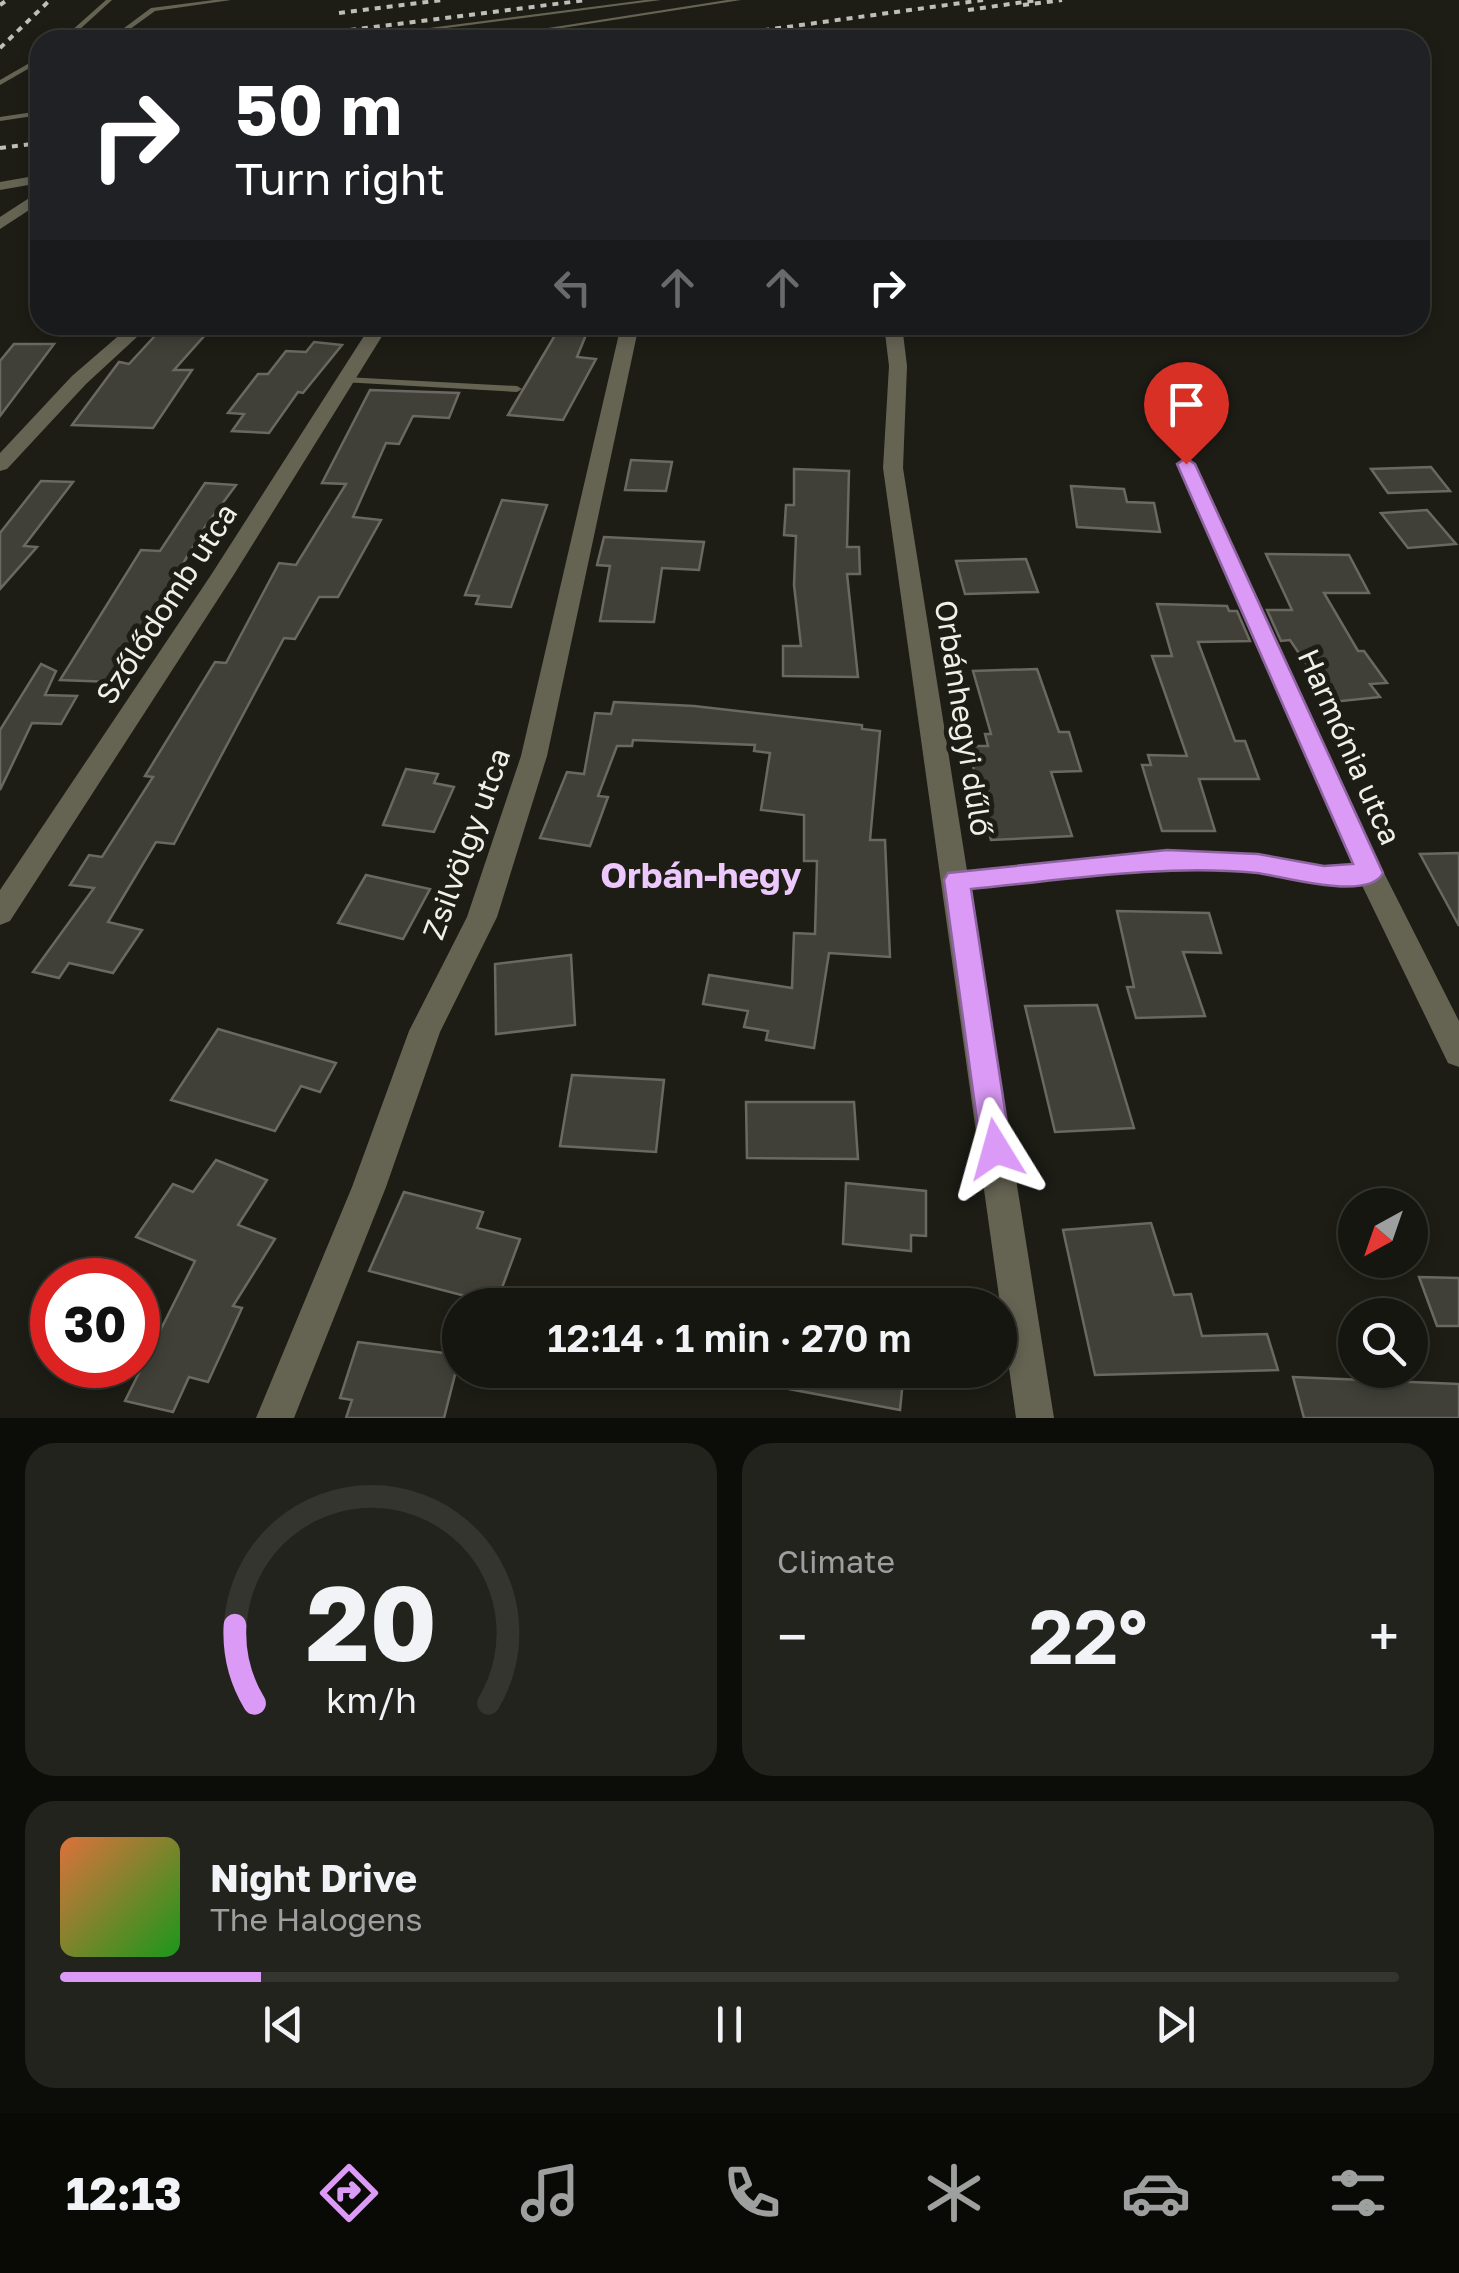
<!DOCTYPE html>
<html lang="en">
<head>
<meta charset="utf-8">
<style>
	:root { --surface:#161610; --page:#23231e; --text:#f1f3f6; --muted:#9e9f9f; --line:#353530; --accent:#db9af6 }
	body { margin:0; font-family:"Golos Text",sans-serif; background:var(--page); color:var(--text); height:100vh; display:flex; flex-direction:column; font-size:38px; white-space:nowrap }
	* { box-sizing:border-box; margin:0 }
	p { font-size:32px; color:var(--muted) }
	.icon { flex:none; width:55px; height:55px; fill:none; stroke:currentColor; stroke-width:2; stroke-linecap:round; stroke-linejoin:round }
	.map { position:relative; height:1418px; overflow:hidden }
	.details { display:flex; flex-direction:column; gap:25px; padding:25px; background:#0c0c09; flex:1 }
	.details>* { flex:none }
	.top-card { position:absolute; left:30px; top:30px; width:1400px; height:305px; border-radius:30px; box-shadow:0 5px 15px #0003,0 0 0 2px var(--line); background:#202124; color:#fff; overflow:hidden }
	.needle { width:65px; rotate:220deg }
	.buttons { position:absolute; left:1338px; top:1188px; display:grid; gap:20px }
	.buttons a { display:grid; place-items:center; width:90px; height:90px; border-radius:50%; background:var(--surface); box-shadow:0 5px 15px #0003,0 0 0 2px var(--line); font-size:50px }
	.speed { position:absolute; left:30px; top:1258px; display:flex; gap:20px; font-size:50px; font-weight:700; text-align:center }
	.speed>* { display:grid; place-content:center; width:130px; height:130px; border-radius:50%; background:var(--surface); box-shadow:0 5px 15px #0003,0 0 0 2px var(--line); line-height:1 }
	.speed .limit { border:15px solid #d22; background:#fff; color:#111 }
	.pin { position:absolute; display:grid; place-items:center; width:85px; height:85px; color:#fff; margin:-102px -42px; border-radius:50% 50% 50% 0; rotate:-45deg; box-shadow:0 0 10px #0007 }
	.pin .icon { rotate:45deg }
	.me { position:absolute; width:110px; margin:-55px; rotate:352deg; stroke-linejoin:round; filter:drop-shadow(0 0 8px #0008) }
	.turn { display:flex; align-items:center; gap:35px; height:210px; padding:0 40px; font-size:45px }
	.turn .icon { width:130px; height:130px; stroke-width:2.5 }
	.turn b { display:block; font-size:70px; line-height:85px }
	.lanes { display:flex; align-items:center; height:95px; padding:0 40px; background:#0003; justify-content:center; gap:50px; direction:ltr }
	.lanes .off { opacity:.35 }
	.big { font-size:75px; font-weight:600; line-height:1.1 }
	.details .tile { flex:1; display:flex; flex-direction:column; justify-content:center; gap:15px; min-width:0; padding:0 35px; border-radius:30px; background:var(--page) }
	.details .dial { align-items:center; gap:0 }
	.dial svg { height:260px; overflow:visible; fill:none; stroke:var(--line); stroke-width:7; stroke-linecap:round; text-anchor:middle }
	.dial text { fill:var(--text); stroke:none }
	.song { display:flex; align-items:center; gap:30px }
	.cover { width:120px; height:120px; border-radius:15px; background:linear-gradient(135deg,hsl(20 70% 55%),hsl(120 70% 35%)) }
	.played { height:10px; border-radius:5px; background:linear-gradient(90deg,var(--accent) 15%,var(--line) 15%) }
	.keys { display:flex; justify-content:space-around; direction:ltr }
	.heat { display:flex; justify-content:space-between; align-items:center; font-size:55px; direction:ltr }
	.details .tiles { flex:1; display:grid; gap:25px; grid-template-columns:1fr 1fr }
	.tile:last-child { grid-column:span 2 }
	.trip { position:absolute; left:442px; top:1288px; width:575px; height:100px; border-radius:50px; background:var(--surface); box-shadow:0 5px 15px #0003,0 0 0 2px var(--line); font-weight:600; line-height:100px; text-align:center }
	.menu { display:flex; height:160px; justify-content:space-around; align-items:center; background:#090906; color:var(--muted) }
	.menu .icon { width:70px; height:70px }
	.menu .selected { color:var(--accent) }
	.menu b { font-size:45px; color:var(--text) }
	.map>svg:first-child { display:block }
	.building { fill:#404039; stroke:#696961; stroke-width:2.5 }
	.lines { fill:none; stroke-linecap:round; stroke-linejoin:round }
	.service { fill:#656453; fill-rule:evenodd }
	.minor { fill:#656453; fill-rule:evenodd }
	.rail { stroke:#bfbfb9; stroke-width:4; stroke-dasharray:6 6; stroke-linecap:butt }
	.route { fill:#db9af6; stroke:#8e64a0; stroke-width:2.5 }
	.labels { text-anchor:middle; stroke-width:10; stroke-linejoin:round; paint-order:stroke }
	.street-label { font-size:30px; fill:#f0f0eb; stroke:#1d1d16 }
	.quarter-label { font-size:35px; font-weight:bold; fill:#ecc8fc; stroke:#1d1d16 }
</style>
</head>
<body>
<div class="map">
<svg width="1459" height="1418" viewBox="0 0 1459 1418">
	<rect width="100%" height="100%" fill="#1d1d16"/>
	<g class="building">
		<path d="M165,325H214L174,370H192L153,428L72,425L119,362L129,364Z"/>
		<path d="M561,325H590L577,357L596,359L563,420L508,415Z"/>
		<path d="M314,342L342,345L303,393L298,392L269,433L232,431L244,414L228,413L258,374H268L286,351L306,352Z"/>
		<path d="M14,344H54L0,416V361Z"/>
		<path d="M370,390L459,393L449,418L413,416L399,444L386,443L353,517L381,520L338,597H319L295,639L284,638L174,844L156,842L108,922L142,930L113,973L69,963L59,978L33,972L94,888L70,885L89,855L102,857L153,777L145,776L215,662L226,663L279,563L296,565L346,484L322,483Z"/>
		<path d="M631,460L672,462L666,491L625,490Z"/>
		<path d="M1431,467L1450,491L1388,493L1371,469Z"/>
		<path d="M794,469L849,471L847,547H859L860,574H847L858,677L783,676V646H801L794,585L796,536L784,535L786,505H794Z"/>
		<path d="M41,481L73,482L24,546L37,547L0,589V533Z"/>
		<path d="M205,483L236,485L205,527L112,682L60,680L141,550L160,551Z"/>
		<path d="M1071,486L1124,489L1127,502L1154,503L1160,532L1077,527Z"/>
		<path d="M502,500L547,505L511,607L476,604L479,596L465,595Z"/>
		<path d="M1427,510L1456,544L1408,548L1381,513Z"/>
		<path d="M604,537L704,542L699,570L662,568L654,622L600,621L610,566L597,565Z"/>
		<path d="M1266,554L1349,555L1369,593H1324L1358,651H1364L1387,683L1370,684L1380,697L1332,702L1290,640L1281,641L1267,610H1292Z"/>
		<path d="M1026,559L1038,592L965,594L956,561Z"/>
		<path d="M1157,604L1227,606L1229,611H1237L1250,641L1198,642L1235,741H1245L1259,779H1199L1215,831H1162L1142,765H1151L1148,755L1187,756L1152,656H1172Z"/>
		<path d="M41,664L56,671L45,695L77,696L61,724L32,723L0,790V730Z"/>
		<path d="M1037,669L1059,732H1069L1081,771L1051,772L1072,836L991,840L968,746H988L985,734H991L973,671Z"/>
		<path d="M614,702L694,706L862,725V729L880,731L870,840H885L890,957L829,953L814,1048L766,1040L768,1031L744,1027L748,1011L703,1004L709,975L792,988L794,933L815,934L817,861H804V815L761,810L770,753L754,751L755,745L633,740L632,746H617L598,796L608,797L590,846L540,838L567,772L584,774L595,713L611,714Z"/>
		<path d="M406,769L438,774L434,783L454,787L434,832L383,825Z"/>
		<path d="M1459,853V926L1420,854Z"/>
		<path d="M366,875L430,889L403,939L338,923Z"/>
		<path d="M1117,911L1209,913L1221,953L1183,952L1205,1016L1136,1018L1127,987H1134Z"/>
		<path d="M571,955L575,1025L496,1034L495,964Z"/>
		<path d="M1097,1005L1134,1128L1055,1132L1025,1006Z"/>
		<path d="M218,1029L336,1063L320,1092L301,1086L275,1131L171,1100Z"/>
		<path d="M572,1075L664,1080L656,1152L560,1146Z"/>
		<path d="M746,1102H854L858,1159L747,1158Z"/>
		<path d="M216,1160L267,1180L238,1225L275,1239L233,1306L242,1308L208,1382L189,1377L173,1412L125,1401L195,1261L136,1237L173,1184L193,1192Z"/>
		<path d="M846,1183L926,1191V1236L911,1235V1251L843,1244Z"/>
		<path d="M404,1192L483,1212L477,1228L520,1239L496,1304L369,1271Z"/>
		<path d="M1151,1223L1174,1295L1191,1294L1202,1336L1267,1334L1278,1370L1095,1375L1063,1230Z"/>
		<path d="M1419,1277L1459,1278V1326H1437Z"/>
		<path d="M358,1342L460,1355L444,1418H346L352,1400L340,1398Z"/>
		<path d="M753,1370H904L900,1410L752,1382Z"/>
		<path d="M1293,1377L1459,1384V1418H1304Z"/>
	</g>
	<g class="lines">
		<g class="service">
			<path d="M106,0H112L68,40H61Z"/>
			<path d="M214,0H231L155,11L115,40H108L151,8Z"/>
			<path d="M645,0H661L354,40H337Z"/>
			<path d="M727,0H741L486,40H471Z"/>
			<path d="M40,57V62L0,85V80Z"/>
			<path d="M40,111V115L0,121V117Z"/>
			<path d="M345,377L517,386L522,389L517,392L342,382V378Z"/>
			<path d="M1145,855C1220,854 1294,870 1370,867L1375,869L1377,873L1375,877L1370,879C1303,881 1238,866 1171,865C1099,865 1028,878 957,886L952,884L950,880L952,876L957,874L1091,859Z"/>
		</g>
		<g class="minor">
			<path d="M40,175V183L0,190V182Z"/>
			<path d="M40,191V203L0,229V217Z"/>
			<path d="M131,325H150L86,384L7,469L0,471V453L72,376Z"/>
			<path d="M371,325H389L233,576L10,921L0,925V890L211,575Z"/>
			<path d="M621,325H639L547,756L497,917L440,1032L386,1187L294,1418H256L352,1187L409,1031L467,917L521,756Z"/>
			<path d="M884,325H902L907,366L903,468L1054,1418H1016L883,468L889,366Z"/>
			<path d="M1186,458L1196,464L1384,873L1459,1021V1067L1448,1063L1356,873L1176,464Z"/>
		</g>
		<g class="rail">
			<path d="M0,5L7,0"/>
			<path d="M1023,5L1062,0"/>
			<path d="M968,10L1038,0"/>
			<path d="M339,13L443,0"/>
			<path d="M350,30L587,0"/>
			<path d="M692,40L983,0"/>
			<path d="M0,48L50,0"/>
			<path d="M0,148L40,143"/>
		</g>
	</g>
	<path class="route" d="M1186,458L1195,464L1383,873C1368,902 1283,876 1257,873C1162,864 1065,880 971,889L1011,1149L1007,1159L996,1163L985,1159L981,1149L944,880L948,873L1167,850L1258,854L1324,866L1353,864L1177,464Z"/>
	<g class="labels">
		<g class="street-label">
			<text transform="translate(167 604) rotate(-57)" y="10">Szőlődomb utca</text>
			<text transform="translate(963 718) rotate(81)" y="10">Orbánhegyi dűlő</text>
			<text transform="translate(1349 747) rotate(66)" y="10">Harmónia utca</text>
			<text transform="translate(467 844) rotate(-70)" y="10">Zsilvölgy utca</text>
		</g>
		<g class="quarter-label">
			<text x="701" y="888">Orbán-hegy</text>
		</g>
	</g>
</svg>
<div class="buttons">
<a><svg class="needle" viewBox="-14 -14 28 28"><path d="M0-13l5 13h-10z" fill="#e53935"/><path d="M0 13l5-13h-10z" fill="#9e9f9f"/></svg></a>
<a><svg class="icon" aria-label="search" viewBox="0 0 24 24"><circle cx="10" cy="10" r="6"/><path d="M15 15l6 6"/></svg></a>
</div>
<div class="speed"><div class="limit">30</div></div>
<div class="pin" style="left:1186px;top:464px;background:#d93025"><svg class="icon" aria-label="arrive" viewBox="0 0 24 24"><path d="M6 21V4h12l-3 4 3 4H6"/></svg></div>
<svg class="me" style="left:996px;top:1149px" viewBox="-20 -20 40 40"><path d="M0-17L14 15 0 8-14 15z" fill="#db9af6" stroke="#fff" stroke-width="4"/></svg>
<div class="trip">12:14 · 1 min · 270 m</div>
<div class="top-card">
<div class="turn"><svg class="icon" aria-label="right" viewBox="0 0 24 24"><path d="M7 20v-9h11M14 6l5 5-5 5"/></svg><div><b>50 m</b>Turn right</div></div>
<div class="lanes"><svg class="icon off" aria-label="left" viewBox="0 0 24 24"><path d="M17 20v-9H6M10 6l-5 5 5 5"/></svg><svg class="icon off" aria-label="ahead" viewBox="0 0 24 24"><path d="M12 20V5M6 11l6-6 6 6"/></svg><svg class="icon off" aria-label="ahead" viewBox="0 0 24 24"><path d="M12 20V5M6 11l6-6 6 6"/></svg><svg class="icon" aria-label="right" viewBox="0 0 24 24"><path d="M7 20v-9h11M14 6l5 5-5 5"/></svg></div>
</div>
</div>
<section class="details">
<div class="tiles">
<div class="tile dial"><svg viewBox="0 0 100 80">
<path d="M14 69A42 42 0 1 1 86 69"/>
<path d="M14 69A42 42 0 0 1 8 45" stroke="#db9af6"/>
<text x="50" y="56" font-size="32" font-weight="700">20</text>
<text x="50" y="72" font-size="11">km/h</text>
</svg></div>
<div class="tile"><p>Climate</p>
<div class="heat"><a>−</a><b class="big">22°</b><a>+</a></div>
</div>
<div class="tile">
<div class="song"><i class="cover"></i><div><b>Night Drive</b><p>The Halogens</p></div></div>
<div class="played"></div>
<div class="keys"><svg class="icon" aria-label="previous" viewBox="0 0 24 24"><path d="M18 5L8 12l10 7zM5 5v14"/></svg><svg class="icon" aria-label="pause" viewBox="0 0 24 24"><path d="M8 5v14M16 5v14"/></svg><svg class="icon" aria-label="next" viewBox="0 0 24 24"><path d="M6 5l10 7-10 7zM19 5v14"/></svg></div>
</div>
</div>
</section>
<nav class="menu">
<b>12:13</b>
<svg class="icon selected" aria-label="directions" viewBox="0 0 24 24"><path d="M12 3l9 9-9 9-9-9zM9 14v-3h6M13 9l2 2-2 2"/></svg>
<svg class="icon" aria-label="music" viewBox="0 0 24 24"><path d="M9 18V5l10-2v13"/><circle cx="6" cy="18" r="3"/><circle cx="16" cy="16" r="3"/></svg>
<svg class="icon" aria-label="phone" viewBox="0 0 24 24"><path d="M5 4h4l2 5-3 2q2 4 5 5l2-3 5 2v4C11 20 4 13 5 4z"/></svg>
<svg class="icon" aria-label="climate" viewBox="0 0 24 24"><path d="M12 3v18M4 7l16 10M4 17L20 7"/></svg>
<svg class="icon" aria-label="car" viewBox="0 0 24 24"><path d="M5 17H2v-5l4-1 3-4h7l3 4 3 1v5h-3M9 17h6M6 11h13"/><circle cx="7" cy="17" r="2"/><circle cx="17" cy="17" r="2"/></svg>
<svg class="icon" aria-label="filters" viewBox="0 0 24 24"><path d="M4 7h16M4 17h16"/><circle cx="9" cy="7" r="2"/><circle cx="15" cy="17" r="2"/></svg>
</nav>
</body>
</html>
